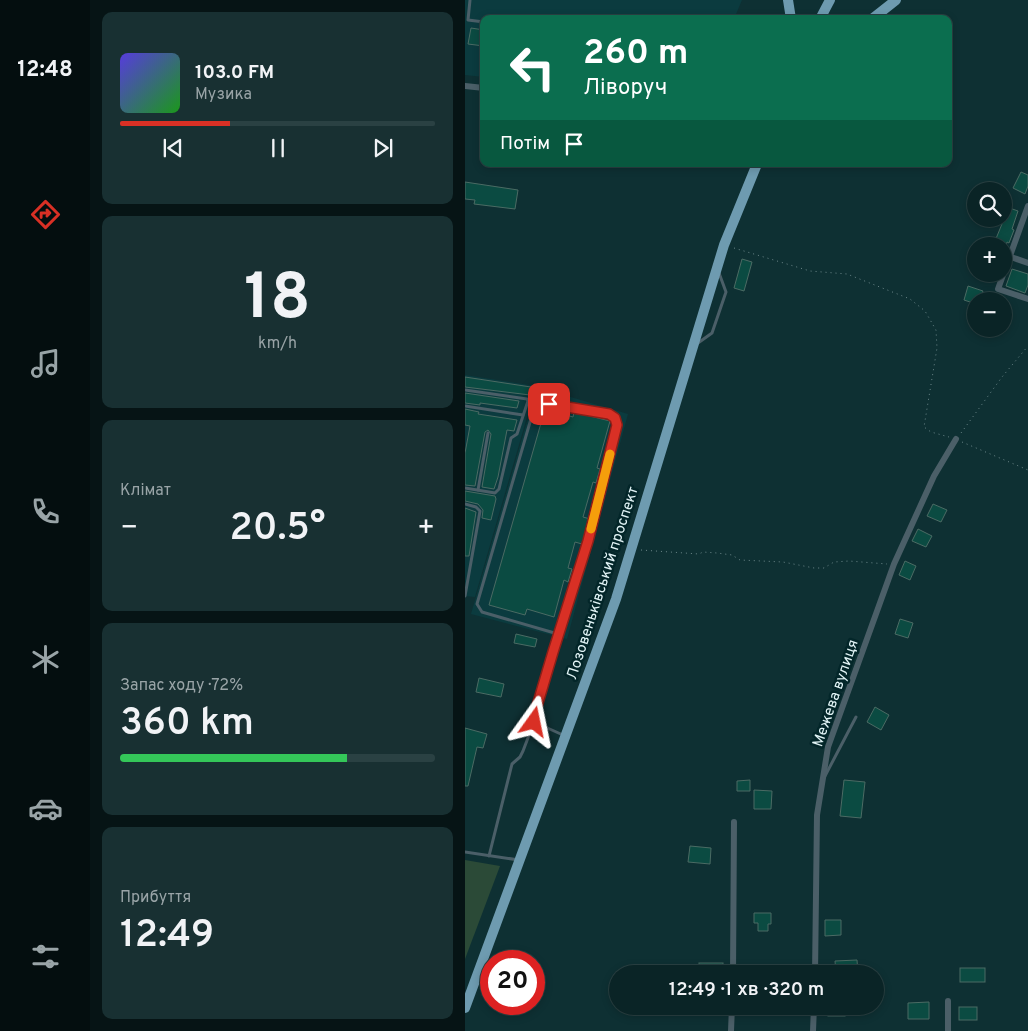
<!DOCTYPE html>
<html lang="uk">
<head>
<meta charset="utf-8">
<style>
	:root { --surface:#0a2426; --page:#183032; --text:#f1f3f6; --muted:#99a4a7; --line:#2a4143; --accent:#d93025 }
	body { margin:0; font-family:Overpass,sans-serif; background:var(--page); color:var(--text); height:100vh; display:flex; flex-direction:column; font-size:19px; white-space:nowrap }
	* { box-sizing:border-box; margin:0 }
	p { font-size:16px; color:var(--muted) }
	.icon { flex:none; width:28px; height:28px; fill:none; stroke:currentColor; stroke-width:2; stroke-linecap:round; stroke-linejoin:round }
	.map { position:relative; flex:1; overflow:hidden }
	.drawer { display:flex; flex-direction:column; gap:12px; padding:12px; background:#061415; width:375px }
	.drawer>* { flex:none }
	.hud { position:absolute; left:15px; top:15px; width:472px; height:152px; border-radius:10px; box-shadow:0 2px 8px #0003,0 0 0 1px var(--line); background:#0b6e4f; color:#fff; overflow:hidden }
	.controls { position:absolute; left:502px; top:182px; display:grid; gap:10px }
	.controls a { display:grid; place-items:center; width:45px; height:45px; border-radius:50%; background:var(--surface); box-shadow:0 2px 8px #0003,0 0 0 1px var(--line); font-size:25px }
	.speed { position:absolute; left:15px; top:950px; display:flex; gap:10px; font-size:25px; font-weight:700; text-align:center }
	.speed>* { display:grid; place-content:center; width:65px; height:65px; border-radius:50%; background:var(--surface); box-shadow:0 2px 8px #0003,0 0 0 1px var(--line); line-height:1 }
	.speed .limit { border:8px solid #d22; background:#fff; color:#111 }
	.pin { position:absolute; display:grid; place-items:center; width:42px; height:42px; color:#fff; margin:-21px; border-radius:10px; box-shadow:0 2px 8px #0006 }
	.me { position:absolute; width:55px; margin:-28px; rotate:12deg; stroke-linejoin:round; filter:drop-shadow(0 0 4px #0008) }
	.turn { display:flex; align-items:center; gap:18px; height:105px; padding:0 20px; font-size:22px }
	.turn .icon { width:65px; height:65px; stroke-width:2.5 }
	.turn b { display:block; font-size:35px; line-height:42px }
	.then { display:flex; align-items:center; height:48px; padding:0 20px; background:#0003; gap:10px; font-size:19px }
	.big { font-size:38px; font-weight:600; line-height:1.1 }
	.drawer .widget { flex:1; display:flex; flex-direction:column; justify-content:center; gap:8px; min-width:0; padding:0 18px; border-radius:10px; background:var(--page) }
	.drawer .dial { align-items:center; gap:0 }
	.dial b { font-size:65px; line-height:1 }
	.song { display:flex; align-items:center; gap:15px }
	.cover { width:60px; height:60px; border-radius:8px; background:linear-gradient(135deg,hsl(250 70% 55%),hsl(120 70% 35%)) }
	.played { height:5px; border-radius:2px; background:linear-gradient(90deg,var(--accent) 35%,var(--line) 35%) }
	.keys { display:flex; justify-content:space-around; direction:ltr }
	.heat { display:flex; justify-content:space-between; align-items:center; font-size:28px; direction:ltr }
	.charge { height:8px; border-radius:4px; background:linear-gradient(90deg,#34c759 72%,var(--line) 0) }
	.trip { position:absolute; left:144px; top:965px; width:275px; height:50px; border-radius:25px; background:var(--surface); box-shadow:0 2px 8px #0003,0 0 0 1px var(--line); font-weight:600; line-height:50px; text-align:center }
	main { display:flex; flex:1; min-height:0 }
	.tab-bar { display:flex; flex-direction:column; width:90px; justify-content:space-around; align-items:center; background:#040e0f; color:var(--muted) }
	.tab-bar .icon { width:35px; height:35px }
	.tab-bar .selected { color:var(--accent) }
	.tab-bar b { font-size:22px; color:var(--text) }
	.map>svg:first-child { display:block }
	.built { fill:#0b3b3f }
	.green { fill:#2b4a37 }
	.building { fill:#0b4b42; stroke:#4b6b64 }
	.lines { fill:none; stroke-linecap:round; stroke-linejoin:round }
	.path { stroke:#6d888b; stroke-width:1; stroke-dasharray:1 4; stroke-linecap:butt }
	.service { stroke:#4b5f68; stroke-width:3 }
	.minor { stroke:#4b5f68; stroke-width:6 }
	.trunk { stroke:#6e9bb0; stroke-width:10 }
	.route-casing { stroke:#8d1f18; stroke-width:12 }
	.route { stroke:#d93025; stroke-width:9 }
	.slow { stroke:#f59e0b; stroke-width:9 }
	.labels { text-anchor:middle; stroke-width:5; stroke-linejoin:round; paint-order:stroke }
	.street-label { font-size:15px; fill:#e2f4f6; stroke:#032629 }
</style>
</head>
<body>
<main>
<nav class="tab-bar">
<b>12:48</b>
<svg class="icon selected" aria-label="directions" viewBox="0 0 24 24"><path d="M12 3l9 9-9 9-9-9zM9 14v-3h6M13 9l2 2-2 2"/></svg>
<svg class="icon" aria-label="music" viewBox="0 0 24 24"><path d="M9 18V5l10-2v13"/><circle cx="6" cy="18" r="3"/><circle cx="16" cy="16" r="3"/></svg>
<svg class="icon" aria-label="phone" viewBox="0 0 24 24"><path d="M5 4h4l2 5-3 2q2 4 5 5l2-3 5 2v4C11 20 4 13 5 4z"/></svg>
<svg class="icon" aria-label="climate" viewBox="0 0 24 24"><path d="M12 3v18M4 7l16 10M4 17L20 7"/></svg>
<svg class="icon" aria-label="car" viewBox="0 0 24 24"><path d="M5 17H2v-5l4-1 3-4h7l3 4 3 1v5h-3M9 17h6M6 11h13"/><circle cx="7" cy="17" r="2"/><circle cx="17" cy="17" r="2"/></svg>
<svg class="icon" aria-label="filters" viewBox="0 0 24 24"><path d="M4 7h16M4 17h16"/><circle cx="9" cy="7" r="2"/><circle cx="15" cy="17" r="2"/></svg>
</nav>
<section class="drawer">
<div class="widget">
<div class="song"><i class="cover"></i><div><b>103.0 FM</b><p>Музика</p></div></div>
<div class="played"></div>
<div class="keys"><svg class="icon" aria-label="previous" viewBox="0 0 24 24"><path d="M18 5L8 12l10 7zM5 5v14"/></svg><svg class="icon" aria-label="pause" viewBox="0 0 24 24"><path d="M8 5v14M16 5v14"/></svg><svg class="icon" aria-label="next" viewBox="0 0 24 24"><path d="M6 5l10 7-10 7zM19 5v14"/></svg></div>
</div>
<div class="widget dial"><b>18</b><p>km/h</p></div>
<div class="widget"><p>Клімат</p>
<div class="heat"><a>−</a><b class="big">20.5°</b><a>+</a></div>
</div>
<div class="widget"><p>Запас ходу · 72%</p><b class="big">360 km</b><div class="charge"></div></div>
<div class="widget"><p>Прибуття</p><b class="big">12:49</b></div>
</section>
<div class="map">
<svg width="563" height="1031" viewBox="0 0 563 1031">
	<rect width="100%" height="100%" fill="#0e3033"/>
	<g class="built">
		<path d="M0,0H277L269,19H19V77L0,75Z"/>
		<path d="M0,375L71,386L10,597L0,596Z"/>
		<path d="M72,387L163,414L102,639L6,614Z"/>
	</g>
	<path class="green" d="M0,860L35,866L0,959Z"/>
	<g class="building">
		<path d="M6,28L19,30V46L3,44Z"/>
		<path d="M556,172L563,175V186L560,194L548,188Z"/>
		<path d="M0,182L53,190L50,209L9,204L10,200L0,199Z"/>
		<path d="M539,206L553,211L547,229L549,230L544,243L542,242L541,246H528L539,219Z"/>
		<path d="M277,259L287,262L279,291L269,288Z"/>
		<path d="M547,269L563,274V285L560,293L541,286Z"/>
		<path d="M503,286L518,291L514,301H511V304L499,300Z"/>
		<path d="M0,377L66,387L65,395L0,387Z"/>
		<path d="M0,393L54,401L52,408L15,403V405L0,403Z"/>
		<path d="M0,409L14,412L13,414L52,420L49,431L42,430L33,477L29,489L17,487L26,434L23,430L20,432L10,486L0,485V453L5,426L0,425Z"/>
		<path d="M80,409L108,417L109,412L145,421L132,468L135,469L131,483L128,482L118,517L125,519L117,544L110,542L103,568L107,569L103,582L99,580L89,617L62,609L60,615L24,605Z"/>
		<path d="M0,491L30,496L31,499L26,520L17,518L18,510L13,504L0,501Z"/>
		<path d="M468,504L482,510L476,522L462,516Z"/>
		<path d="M0,508L11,512L4,556H0Z"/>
		<path d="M453,529L467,536L461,547L447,541Z"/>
		<path d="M440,561L451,566L445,580L434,575Z"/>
		<path d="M435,619L448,623L443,638L430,634Z"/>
		<path d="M51,634L72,639L70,647L49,643Z"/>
		<path d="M14,678L39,684L36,697L11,692Z"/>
		<path d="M410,707L424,715L416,730L402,722Z"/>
		<path d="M0,728L22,734L18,748L12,747L3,786H0Z"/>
		<path d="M285,780V791H272V781Z"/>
		<path d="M379,780L400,782L396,818L375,816Z"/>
		<path d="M289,790L307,791L306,809H289Z"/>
		<path d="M225,846L246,848L245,864L223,862Z"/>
		<path d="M289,913H306V924H303V931H293V923H289Z"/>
		<path d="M360,920H376V935L360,936Z"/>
		<path d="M392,960L393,974H371L370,961Z"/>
		<rect x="234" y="963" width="24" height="11"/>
		<rect x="495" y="968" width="25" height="14"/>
		<path d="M464,1002V1019H443V1003Z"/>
		<rect x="363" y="1006" width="17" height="10"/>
		<rect x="494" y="1007" width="18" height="13"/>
	</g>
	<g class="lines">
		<g class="path">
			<path d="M269,248L345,271L382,274L445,299L460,311L471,330L472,348L459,427L466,432L484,437"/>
			<path d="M496,433L537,377L563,346"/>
			<path d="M497,442L563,470"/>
			<path d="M176,550L234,554L238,552L252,553L267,555L275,560L318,562L349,568H359L369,562L384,561L422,564"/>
		</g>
		<g class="service">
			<path d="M5,0L3,20L19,22"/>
			<path d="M233,343L247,333L261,292L254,273"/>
			<path d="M0,390L62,399L63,401L52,434L46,438L34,489L30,493L0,488"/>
			<path d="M0,406L58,415"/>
			<path d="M13,490L23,433"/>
			<path d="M0,504L11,507L15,511L0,596"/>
			<path d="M69,722L98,735"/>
			<path d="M360,776L391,717"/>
			<path d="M0,852L54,860"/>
			<path d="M24,856L47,764L55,757L58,751L69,722L72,706L93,634L123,541L152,429L149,418L144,414L80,404L74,405L68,412L12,604L17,612L93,634"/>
		</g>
		<g class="minor">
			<path d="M0,86L19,88"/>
			<path d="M563,206L533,289L563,299"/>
			<path d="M546,257L563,263"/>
			<path d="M268,974L269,822"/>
			<path d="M350,974L352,815L363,747L429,564L469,476L491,439"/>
			<path d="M266,1031L267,1006"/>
			<path d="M348,1031L349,1006"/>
			<path d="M483,1031V1001"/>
		</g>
		<g class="trunk">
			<path d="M323,0L326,19"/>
			<path d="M355,19L365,0"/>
			<path d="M407,19L431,0"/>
			<path d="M0,1008L151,599L259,245L292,164"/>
		</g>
	</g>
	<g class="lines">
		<g class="route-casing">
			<path id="route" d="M69,722L72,706L88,652L123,541L152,425L150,418L144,414L84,404"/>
		</g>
		<use href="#route" class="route"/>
		<path class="slow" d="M126,529L145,454"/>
	</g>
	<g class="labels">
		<g class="street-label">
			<text transform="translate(137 583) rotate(-72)" y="5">Лозовеньківський проспект</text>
			<text transform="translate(370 693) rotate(-71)" y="5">Межева вулиця</text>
		</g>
	</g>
</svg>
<div class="controls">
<a><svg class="icon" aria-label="search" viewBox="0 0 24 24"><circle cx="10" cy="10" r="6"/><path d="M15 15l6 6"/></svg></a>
<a>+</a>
<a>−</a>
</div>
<div class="speed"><div class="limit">20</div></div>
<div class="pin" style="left:84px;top:404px;background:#d93025"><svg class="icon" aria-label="arrive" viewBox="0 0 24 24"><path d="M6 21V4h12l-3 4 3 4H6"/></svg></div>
<svg class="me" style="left:69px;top:722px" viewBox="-20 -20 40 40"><path d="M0-17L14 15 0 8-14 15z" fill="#d93025" stroke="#fff" stroke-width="4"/></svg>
<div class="trip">12:49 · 1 хв · 320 m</div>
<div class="hud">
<div class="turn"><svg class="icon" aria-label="left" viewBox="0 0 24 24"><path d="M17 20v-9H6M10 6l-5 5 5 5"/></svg><div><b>260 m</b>Ліворуч</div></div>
<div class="then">Потім<svg class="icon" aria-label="arrive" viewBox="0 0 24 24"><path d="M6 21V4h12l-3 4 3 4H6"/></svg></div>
</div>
</div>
</main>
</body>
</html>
